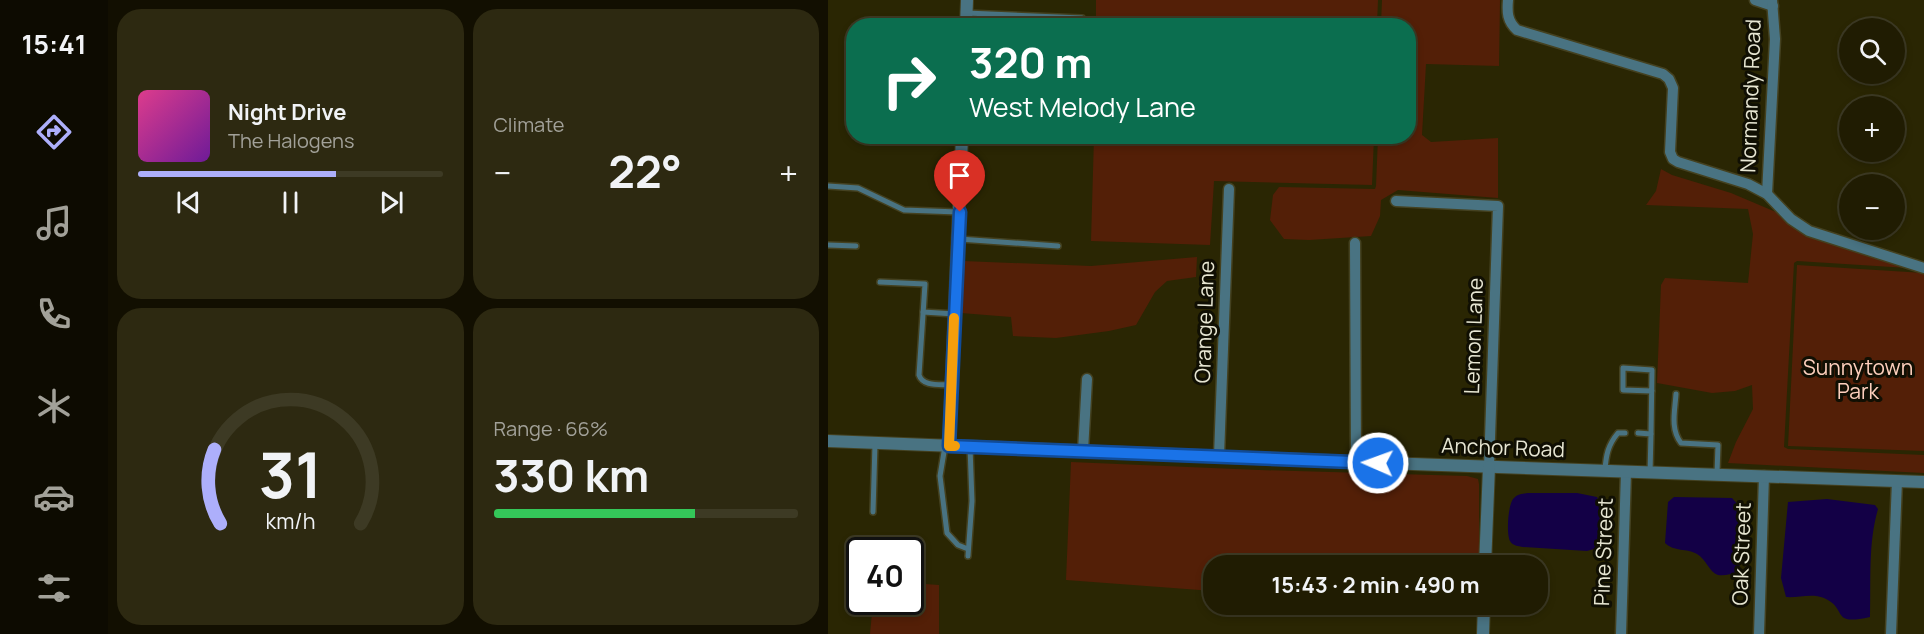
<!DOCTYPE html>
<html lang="en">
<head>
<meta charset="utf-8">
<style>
	:root { --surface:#201c02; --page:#2d2911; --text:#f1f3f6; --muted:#a2a199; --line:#3d3a24; --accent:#adaffb }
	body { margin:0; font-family:Manrope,sans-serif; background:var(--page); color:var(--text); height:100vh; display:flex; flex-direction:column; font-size:22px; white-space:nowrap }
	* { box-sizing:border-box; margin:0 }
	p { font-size:20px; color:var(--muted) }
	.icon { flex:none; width:33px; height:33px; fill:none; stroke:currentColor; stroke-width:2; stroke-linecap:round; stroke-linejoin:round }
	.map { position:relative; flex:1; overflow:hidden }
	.details { display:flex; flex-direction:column; gap:9px; padding:9px; background:#120f01; width:720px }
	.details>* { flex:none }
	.banner { position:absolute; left:18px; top:18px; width:570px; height:126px; border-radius:24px; box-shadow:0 3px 9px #0003,0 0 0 2px var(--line); background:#0b6e4f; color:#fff; overflow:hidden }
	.tools { position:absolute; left:1011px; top:18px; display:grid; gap:12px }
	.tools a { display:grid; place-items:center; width:66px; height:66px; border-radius:50%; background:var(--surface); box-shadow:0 3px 9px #0003,0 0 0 2px var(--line); font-size:30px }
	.speed { position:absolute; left:18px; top:537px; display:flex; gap:12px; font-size:30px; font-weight:700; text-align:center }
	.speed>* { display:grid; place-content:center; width:78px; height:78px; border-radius:50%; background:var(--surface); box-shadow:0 3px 9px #0003,0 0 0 2px var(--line); line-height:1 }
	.speed .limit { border:3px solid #111; border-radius:9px; background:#fff; color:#111 }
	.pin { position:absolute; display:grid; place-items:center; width:51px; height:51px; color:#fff; margin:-62px -26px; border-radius:50% 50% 50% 0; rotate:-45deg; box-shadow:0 0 6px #0007 }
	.pin .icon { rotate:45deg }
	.me { position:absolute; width:66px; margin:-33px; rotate:272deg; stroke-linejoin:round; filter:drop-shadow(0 0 4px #0008) }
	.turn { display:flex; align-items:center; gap:21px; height:126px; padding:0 24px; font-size:27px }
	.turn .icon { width:78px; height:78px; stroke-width:2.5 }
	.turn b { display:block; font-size:42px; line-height:51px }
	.big { font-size:45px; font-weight:700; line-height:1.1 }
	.details .tile { flex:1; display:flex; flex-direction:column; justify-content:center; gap:9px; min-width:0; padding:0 21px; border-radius:24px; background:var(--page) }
	.details .dial { align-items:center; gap:0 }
	.dial svg { height:156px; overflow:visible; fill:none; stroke:var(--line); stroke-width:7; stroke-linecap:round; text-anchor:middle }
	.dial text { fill:var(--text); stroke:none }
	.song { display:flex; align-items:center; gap:18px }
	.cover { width:72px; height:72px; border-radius:9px; background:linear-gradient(135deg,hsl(330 70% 55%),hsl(280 70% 35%)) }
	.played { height:6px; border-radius:3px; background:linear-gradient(90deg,var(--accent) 65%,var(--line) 65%) }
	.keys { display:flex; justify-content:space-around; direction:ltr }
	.heat { display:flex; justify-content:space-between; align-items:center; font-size:33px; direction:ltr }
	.charge { height:9px; border-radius:4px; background:linear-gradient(90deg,#34c759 66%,var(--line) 0) }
	.details .tiles { flex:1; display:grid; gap:9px; grid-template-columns:repeat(2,1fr) }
	.trip { position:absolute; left:375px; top:555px; width:345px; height:60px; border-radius:24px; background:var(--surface); box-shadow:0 3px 9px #0003,0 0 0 2px var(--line); font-weight:700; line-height:60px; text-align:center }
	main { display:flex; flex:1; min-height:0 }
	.tabs { display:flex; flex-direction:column; width:108px; justify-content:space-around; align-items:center; background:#0d0b01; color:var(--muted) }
	.tabs .icon { width:42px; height:42px }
	.tabs .on { color:var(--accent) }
	.tabs b { font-size:27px; color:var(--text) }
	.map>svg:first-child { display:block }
	.green { fill:#531f07 }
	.water { fill:#130046 }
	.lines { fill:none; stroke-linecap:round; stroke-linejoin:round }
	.service-casing { stroke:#444120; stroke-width:8 }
	.minor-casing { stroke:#444120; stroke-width:13 }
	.tertiary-casing { stroke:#444120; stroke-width:14 }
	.service { stroke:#497382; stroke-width:5 }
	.minor { stroke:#497382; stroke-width:10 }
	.tertiary { stroke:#497382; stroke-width:12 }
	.route-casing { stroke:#114b97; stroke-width:15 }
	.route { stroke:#1a73e8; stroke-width:10 }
	.slow { stroke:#f59e0b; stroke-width:10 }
	.labels { text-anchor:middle; stroke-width:6; stroke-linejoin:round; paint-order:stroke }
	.street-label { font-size:21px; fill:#e7e6d2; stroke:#100f03 }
	.park-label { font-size:21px; fill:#fdcfbc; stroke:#100f03 }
</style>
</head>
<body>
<main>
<nav class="tabs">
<b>15:41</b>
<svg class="icon on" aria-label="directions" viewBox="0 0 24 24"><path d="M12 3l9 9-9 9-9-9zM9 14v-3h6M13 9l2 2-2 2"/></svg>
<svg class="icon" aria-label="music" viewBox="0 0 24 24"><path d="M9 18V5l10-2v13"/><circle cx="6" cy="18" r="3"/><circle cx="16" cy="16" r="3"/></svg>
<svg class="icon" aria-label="phone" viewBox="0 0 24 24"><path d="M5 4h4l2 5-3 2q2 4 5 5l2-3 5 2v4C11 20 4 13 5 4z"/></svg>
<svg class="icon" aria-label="climate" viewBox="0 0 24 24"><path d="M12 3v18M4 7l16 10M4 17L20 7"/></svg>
<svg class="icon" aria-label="car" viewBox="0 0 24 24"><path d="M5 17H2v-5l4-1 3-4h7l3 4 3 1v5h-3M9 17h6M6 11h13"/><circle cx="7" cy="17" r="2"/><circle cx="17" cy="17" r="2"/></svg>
<svg class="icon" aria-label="filters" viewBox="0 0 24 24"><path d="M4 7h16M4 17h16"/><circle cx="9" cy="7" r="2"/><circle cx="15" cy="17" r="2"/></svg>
</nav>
<section class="details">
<div class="tiles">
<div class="tile">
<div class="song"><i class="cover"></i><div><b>Night Drive</b><p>The Halogens</p></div></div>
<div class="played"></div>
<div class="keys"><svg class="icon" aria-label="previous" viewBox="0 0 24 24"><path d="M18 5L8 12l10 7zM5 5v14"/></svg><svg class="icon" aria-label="pause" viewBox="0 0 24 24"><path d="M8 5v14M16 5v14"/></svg><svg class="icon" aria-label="next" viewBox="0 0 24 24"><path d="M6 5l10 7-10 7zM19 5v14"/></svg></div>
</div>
<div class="tile"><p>Climate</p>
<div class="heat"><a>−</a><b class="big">22°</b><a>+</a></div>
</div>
<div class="tile dial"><svg viewBox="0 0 100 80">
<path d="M14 69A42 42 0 1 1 86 69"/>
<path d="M14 69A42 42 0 0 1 11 31" stroke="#adaffb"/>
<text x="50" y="56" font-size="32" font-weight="700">31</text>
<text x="50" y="72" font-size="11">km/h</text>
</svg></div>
<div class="tile"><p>Range · 66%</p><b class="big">330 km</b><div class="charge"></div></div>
</div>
</section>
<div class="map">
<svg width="1096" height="634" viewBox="0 0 1096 634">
	<rect width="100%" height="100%" fill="#2a2603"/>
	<g class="green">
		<path d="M268,0H550L549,25H268Z"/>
		<path d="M554,0H672L671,66L598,64L594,135L603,142L670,138V198L570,190L553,200L552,216L543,236L481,240L456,239L442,220L445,195L451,187L547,189L548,186L550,137L580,136V26L553,25Z"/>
		<path d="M266,137H546L544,185L386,181L382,245L263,241Z"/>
		<path d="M833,169L844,175L903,193L1080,268L969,261L966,263L956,447L960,449L1096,455V473L900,463L908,442L925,409L924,385L907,391L884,393L829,383L833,285L837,278L920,283L925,234L920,209L818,205L828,191Z"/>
		<path d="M369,257L368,277L339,281L327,292L308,325L281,331L228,338L185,336L183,317L133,313L135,261L263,266Z"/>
		<path d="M969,265L1096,273V451L960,446Z"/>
		<path d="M243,462L431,470L639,476L650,479L651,484V565L386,566L385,591L238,580Z"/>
		<path d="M83,583L111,585V634H42L45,602H82Z"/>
	</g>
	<g class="water">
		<path d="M700,493H749L769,497L772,504L771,544L766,549L759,551L695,547C690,546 685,546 682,541C678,534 680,503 686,498C690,494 695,494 700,493Z"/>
		<path d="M846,497L904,498L913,508L912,563L910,572C903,574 897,576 890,575C881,572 878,559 869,554C859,548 846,552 837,543L840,502Z"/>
		<path d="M999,499L1047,505L1050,509C1040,543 1043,581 1042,617C1001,626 1021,609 996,598C984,593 970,598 958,597L953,578L960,502Z"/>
	</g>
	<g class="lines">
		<g class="service-casing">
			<g id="service">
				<path d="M139,13L254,18"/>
				<path d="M0,186L30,188L76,210L130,212"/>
				<path d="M131,239L230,246"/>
				<path d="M0,245L28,246"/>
				<path d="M52,282L97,284L91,375C95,387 112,384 123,385"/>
				<path d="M95,312L127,314"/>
				<path d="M848,394C847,410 842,429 853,443L890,445L889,473"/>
				<path d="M810,433L823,434L822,473"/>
				<path d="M823,434L824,370L795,368V390L824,391"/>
				<path d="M117,446L112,476L119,533L130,545L140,549"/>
				<path d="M777,470C778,455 780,445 790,433H797"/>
				<path d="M45,512L47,444"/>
				<path d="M140,556L144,501L142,447"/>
			</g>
		</g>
		<g class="minor-casing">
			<g id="minor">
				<path d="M680,0C679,12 679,21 689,30L835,74L841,79L845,88L842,152L845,159L850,162L920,184L939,194L963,219L981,231L1096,268"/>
				<path d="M927,0L945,6"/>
				<path d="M939,194L947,39L944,0"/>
				<path d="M568,201L670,206L661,467"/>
				<path d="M527,243L528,462"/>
				<path d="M255,451L259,379"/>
				<path d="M391,456L401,189"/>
				<path d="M793,634L798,472"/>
				<path d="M931,634L936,476"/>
				<path d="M1063,634L1069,481"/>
			</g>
		</g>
		<g class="tertiary-casing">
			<g id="tertiary">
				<path d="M138,26L139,0"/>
				<path d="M0,441L528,462L1096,482"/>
				<path d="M121,445L134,136"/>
				<path d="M657,566L661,467"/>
				<path d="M655,634L656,604"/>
			</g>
		</g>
		<use href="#service" class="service"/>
		<use href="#minor" class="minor"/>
		<use href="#tertiary" class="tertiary"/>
	</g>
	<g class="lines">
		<g class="route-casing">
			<path id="route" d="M132,212L121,446L550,463"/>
		</g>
		<use href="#route" class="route"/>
		<path class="slow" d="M126,318L121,446H127"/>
	</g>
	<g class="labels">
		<g class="street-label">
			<text transform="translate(923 96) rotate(-88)" y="7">Normandy Road</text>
			<text transform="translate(377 322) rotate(-88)" y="7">Orange Lane</text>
			<text transform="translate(646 336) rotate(-88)" y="7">Lemon Lane</text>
			<text transform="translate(675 448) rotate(2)" y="7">Anchor Road</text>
			<text transform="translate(776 552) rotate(-88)" y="7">Pine Street</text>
			<text transform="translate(914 554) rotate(-88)" y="7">Oak Street</text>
		</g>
		<g class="park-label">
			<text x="1030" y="375">Sunnytown<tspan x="1030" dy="24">Park</tspan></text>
		</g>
	</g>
</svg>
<div class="tools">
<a><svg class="icon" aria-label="search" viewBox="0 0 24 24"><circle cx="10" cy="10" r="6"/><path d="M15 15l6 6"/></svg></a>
<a>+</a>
<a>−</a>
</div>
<div class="speed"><div class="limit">40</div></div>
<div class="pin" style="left:132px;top:212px;background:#d93025"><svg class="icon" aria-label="arrive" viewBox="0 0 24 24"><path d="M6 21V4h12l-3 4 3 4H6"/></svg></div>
<svg class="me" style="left:550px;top:463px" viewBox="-20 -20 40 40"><circle r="17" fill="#1a73e8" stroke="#fff" stroke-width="3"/><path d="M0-11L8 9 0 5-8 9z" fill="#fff"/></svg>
<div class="trip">15:43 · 2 min · 490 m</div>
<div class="banner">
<div class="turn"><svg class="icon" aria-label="right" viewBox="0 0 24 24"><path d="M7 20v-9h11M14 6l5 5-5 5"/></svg><div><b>320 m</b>West Melody Lane</div></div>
</div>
</div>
</main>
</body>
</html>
